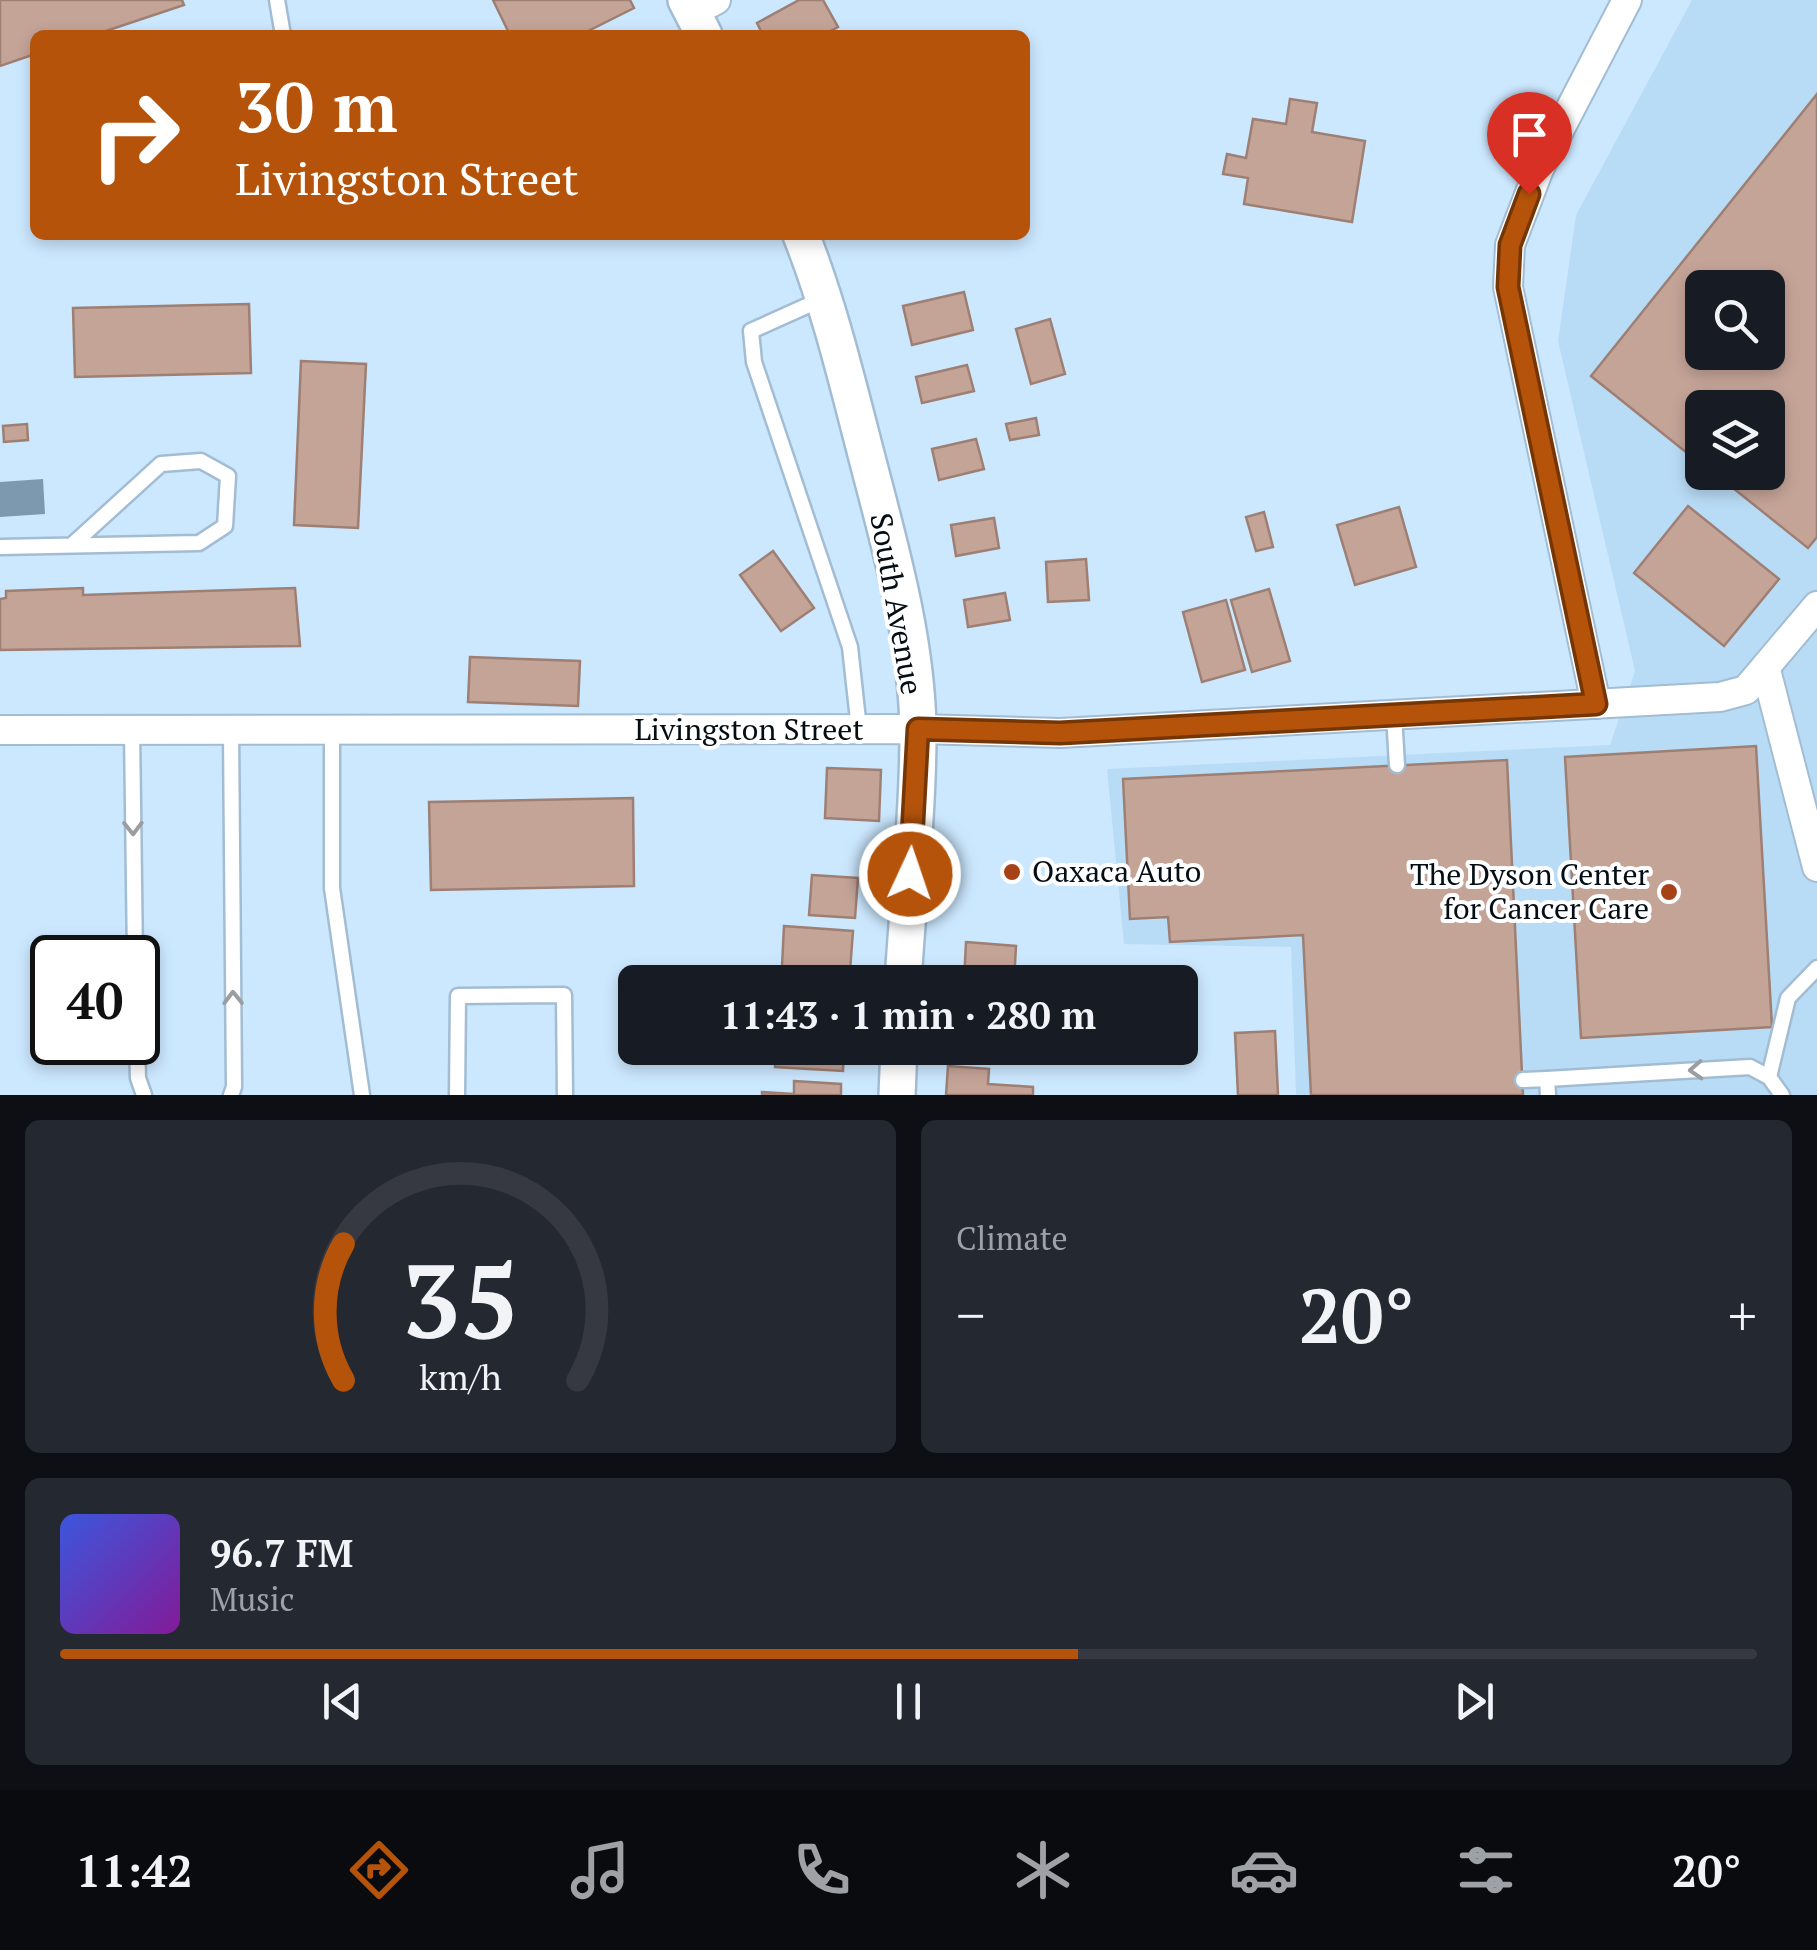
<!DOCTYPE html>
<html lang="en">
<head>
<meta charset="utf-8">
<style>
	:root { --surface:#171b24; --page:#242831; --text:#f1f3f6; --muted:#9ea1a6; --line:#363941; --accent:#b45309 }
	body { margin:0; font-family:"PT Serif",serif; background:var(--page); color:var(--text); height:100vh; display:flex; flex-direction:column; font-size:38px; white-space:nowrap }
	* { box-sizing:border-box; margin:0 }
	p { font-size:32px; color:var(--muted) }
	.icon { flex:none; width:55px; height:55px; fill:none; stroke:currentColor; stroke-width:2; stroke-linecap:round; stroke-linejoin:round }
	.map { position:relative; height:1095px; overflow:hidden }
	.drawer { display:flex; flex-direction:column; gap:25px; padding:25px; background:#0d0f14; flex:1 }
	.drawer>* { flex:none }
	.guide { position:absolute; left:30px; top:30px; width:1000px; height:210px; border-radius:15px; box-shadow:0 5px 15px #0003; background:#b45309; color:#fff; overflow:hidden }
	.tools { position:absolute; left:1685px; top:270px; display:grid; gap:20px }
	.tools a { display:grid; place-items:center; width:100px; height:100px; border-radius:15px; background:var(--surface); box-shadow:0 5px 15px #0003; font-size:50px }
	.speed { position:absolute; left:30px; top:935px; display:flex; gap:20px; font-size:50px; font-weight:700; text-align:center }
	.speed>* { display:grid; place-content:center; width:130px; height:130px; border-radius:50%; background:var(--surface); box-shadow:0 5px 15px #0003; line-height:1 }
	.speed .limit { border:5px solid #111; border-radius:15px; background:#fff; color:#111 }
	.pin { position:absolute; display:grid; place-items:center; width:85px; height:85px; color:#fff; margin:-102px -42px; border-radius:50% 50% 50% 0; rotate:-45deg; box-shadow:0 0 10px #0007 }
	.pin .icon { rotate:45deg }
	.me { position:absolute; width:110px; margin:-55px; rotate:3deg; stroke-linejoin:round; filter:drop-shadow(0 0 8px #0008) }
	.turn { display:flex; align-items:center; gap:35px; height:210px; padding:0 40px; font-size:45px }
	.turn .icon { width:130px; height:130px; stroke-width:2.5 }
	.turn b { display:block; font-size:70px; line-height:85px }
	.big { font-size:75px; font-weight:600; line-height:1.1 }
	.drawer .tile { flex:1; display:flex; flex-direction:column; justify-content:center; gap:15px; min-width:0; padding:0 35px; border-radius:15px; background:var(--page) }
	.drawer .dial { align-items:center; gap:0 }
	.dial svg { height:260px; overflow:visible; fill:none; stroke:var(--line); stroke-width:7; stroke-linecap:round; text-anchor:middle }
	.dial text { fill:var(--text); stroke:none }
	.song { display:flex; align-items:center; gap:30px }
	.cover { width:120px; height:120px; border-radius:15px; background:linear-gradient(135deg,hsl(230 70% 55%),hsl(290 70% 35%)) }
	.played { height:10px; border-radius:5px; background:linear-gradient(90deg,var(--accent) 60%,var(--line) 60%) }
	.keys { display:flex; justify-content:space-around; direction:ltr }
	.heat { display:flex; justify-content:space-between; align-items:center; font-size:55px; direction:ltr }
	.drawer .tiles { flex:1; display:grid; gap:25px; grid-template-columns:1fr 1fr }
	.tile:last-child { grid-column:span 2 }
	.trip { position:absolute; left:618px; top:965px; width:580px; height:100px; border-radius:15px; background:var(--surface); box-shadow:0 5px 15px #0003; font-weight:600; line-height:100px; text-align:center }
	.dock { display:flex; height:160px; justify-content:space-around; align-items:center; background:#090b0e; color:var(--muted) }
	.dock .icon { width:70px; height:70px }
	.dock .current { color:var(--accent) }
	.dock b { font-size:45px; color:var(--text) }
	.map>svg:first-child { display:block }
	.built { fill:#b9dcf6; fill-rule:evenodd }
	.water { fill:#7c99b0 }
	.building { fill:#c5a498; stroke:#9e7f73; stroke-width:2.5; fill-rule:evenodd }
	.lines { fill:none; stroke-linecap:round; stroke-linejoin:round }
	.service-casing { stroke:#a2bdd3; stroke-width:19 }
	.minor-casing { stroke:#a2bdd3; stroke-width:32 }
	.tertiary-casing { stroke:#a2bdd3; stroke-width:40 }
	.service { stroke:#fff; stroke-width:14 }
	.minor { stroke:#fff; stroke-width:28 }
	.tertiary { stroke:#fff; stroke-width:35 }
	.oneway { stroke:#9b9ea1 }
	.route-casing { stroke:#753606; stroke-width:25 }
	.route { stroke:#b45309; stroke-width:18 }
	.poi-dot { fill:#a74218; stroke:#fff; stroke-width:4 }
	.labels { text-anchor:middle; stroke-width:8; stroke-linejoin:round; paint-order:stroke }
	.street-label { font-size:30px; fill:#040d14; stroke:#fff }
	.poi-label { font-size:30px; fill:#040d14; stroke:#fff; text-anchor:start }
</style>
</head>
<body>
<div class="map">
<svg width="1817" height="1095" viewBox="0 0 1817 1095">
	<rect width="100%" height="100%" fill="#cce8ff"/>
	<path class="built" d="M1692,0H1817V1095H1296L1291,947L1124,944L1107,769L1610,745L1635,671L1558,341L1576,215ZM1702,288H1768V352H1702ZM1702,408H1768V472H1702Z"/>
	<path class="water" d="M43,479L45,514L0,517V482Z"/>
	<g class="building">
		<path d="M0,0H182L184,5L94,35H35V54L0,66Z"/>
		<path d="M493,0H630L634,8L580,35H510Z"/>
		<path d="M799,0H823L838,27L823,35H763L757,23Z"/>
		<path d="M1817,94V537L1808,548L1713,472H1768V408H1702V465L1591,376ZM1702,288H1768V352H1702Z"/>
		<path d="M1290,99L1317,103L1312,132L1365,141L1352,222L1244,204L1248,178L1223,174L1227,154L1246,158L1253,119L1286,124Z"/>
		<path d="M964,292L973,330L912,345L903,306Z"/>
		<path d="M249,304L251,373L75,377L73,308Z"/>
		<path d="M1050,319L1065,374L1031,384L1016,329Z"/>
		<path d="M301,361L366,364L358,528L294,525Z"/>
		<path d="M967,365L974,391L922,403L916,377Z"/>
		<path d="M1036,418L1039,435L1010,440L1006,424Z"/>
		<path d="M27,424L28,440L4,442L3,426Z"/>
		<path d="M976,439L984,469L939,480L932,449Z"/>
		<path d="M1688,506L1779,579L1724,646L1634,573Z"/>
		<path d="M1399,507L1416,567L1355,585L1337,525Z"/>
		<path d="M1264,512L1273,547L1256,551L1246,517Z"/>
		<path d="M994,518L999,548L956,556L951,525Z"/>
		<path d="M773,551L814,608L781,631L740,575Z"/>
		<path d="M1086,559L1089,600L1048,602L1046,562Z"/>
		<path d="M83,588V595L295,588L300,646L0,650V599L6,598V591Z"/>
		<path d="M1269,589L1290,661L1252,672L1231,600Z"/>
		<path d="M1005,593L1010,620L968,627L964,600Z"/>
		<path d="M1226,600L1245,670L1202,682L1183,612Z"/>
		<path d="M470,657L580,661L578,706L468,702Z"/>
		<path d="M1756,746L1772,1027L1581,1038L1565,757Z"/>
		<path d="M1507,760L1523,1095H1311L1303,935L1170,942L1168,917L1130,919L1123,779Z"/>
		<path d="M827,768L881,770L879,821L825,818Z"/>
		<path d="M633,798L634,886L431,890L429,802Z"/>
		<path d="M812,875L858,878L855,918L809,915Z"/>
		<path d="M784,926L853,931L850,971L782,966Z"/>
		<path d="M966,942L1016,946L1014,982H964Z"/>
		<path d="M781,975L848,979V982H735V977L780,980Z"/>
		<path d="M1275,1031L1278,1095H1238L1235,1033Z"/>
		<path d="M777,1048H844L843,1071L775,1067Z"/>
		<path d="M958,1048H1027L1026,1060L958,1055Z"/>
		<path d="M948,1066L989,1069L988,1084L1033,1087V1095H946Z"/>
		<path d="M794,1081L841,1084V1095H762V1092L794,1094Z"/>
	</g>
	<g class="lines">
		<g class="service-casing">
			<g id="service">
				<path d="M277,0L283,35"/>
				<path d="M822,299L751,331L754,362L850,647L859,729"/>
				<path d="M0,547L199,543L225,526L228,476L201,461L161,464L72,545"/>
				<path d="M1394,715L1397,765"/>
				<path d="M132,730L135,958"/>
				<path d="M332,730V888L362,1095"/>
				<path d="M137,1042L138,1078L144,1095"/>
				<path d="M1769,1077L1788,998L1817,968"/>
				<path d="M1523,1080L1547,1079"/>
				<path d="M231,1095L234,1087L231,730"/>
				<path d="M457,1095L458,996L564,995L565,1095"/>
				<path d="M1548,1095L1547,1079L1750,1067L1769,1077L1782,1095"/>
			</g>
		</g>
		<g class="minor-casing">
			<g id="minor">
				<path d="M692,13L716,0"/>
				<path d="M1766,670L1817,867"/>
				<path d="M1596,704L1508,287L1510,245L1539,169L1627,0"/>
				<path d="M0,730L918,729L1060,733L1720,697L1746,690L1817,606"/>
			</g>
		</g>
		<g class="tertiary-casing">
			<g id="tertiary">
				<path d="M686,0L704,35"/>
				<path d="M801,235C829,305 847,381 866,454C889,543 917,638 918,731C918,815 908,899 903,982"/>
				<path d="M897,1095L899,1048"/>
			</g>
		</g>
		<use href="#service" class="service"/>
		<use href="#minor" class="minor"/>
		<use href="#tertiary" class="tertiary"/>
	</g>
	<defs><path id="oneway-chevron" d="M-2-3.5L2.5 0L-2 3.5" fill="none" stroke-width="1.6" stroke-linecap="round" stroke-linejoin="round" transform="scale(2.5)"/></defs>
	<g class="oneway">
		<use href="#oneway-chevron" transform="translate(133 828) rotate(89)"/>
		<use href="#oneway-chevron" transform="translate(233 998) rotate(-91)"/>
		<use href="#oneway-chevron" transform="translate(1696 1070) rotate(177)"/>
	</g>
	<g class="lines">
		<g class="route-casing">
			<path id="route" d="M910,874L918,729L1060,733L1596,704L1508,287L1510,245L1529,194"/>
		</g>
		<use href="#route" class="route"/>
	</g>
	<g class="poi-dot">
		<circle cx="1012" cy="872" r="10"/>
		<circle cx="1669" cy="892" r="10"/>
	</g>
	<g class="labels">
		<g class="street-label">
			<text transform="translate(896 604) rotate(80)" y="10">South Avenue</text>
			<text x="749" y="740">Livingston Street</text>
		</g>
		<g class="poi-label">
			<text x="1032" y="882">Oaxaca Auto</text>
			<text x="1649" y="885" text-anchor="end">The Dyson Center<tspan x="1649" dy="34">for Cancer Care</tspan></text>
		</g>
	</g>
</svg>
<div class="tools">
<a><svg class="icon" aria-label="search" viewBox="0 0 24 24"><circle cx="10" cy="10" r="6"/><path d="M15 15l6 6"/></svg></a>
<a><svg class="icon" aria-label="layers" viewBox="0 0 24 24"><path d="M12 4l9 5-9 5-9-5zM3 14l9 5 9-5"/></svg></a>
</div>
<div class="speed"><div class="limit">40</div></div>
<div class="pin" style="left:1529px;top:194px;background:#d93025"><svg class="icon" aria-label="arrive" viewBox="0 0 24 24"><path d="M6 21V4h12l-3 4 3 4H6"/></svg></div>
<svg class="me" style="left:910px;top:874px" viewBox="-20 -20 40 40"><circle r="17" fill="#b45309" stroke="#fff" stroke-width="3"/><path d="M0-11L8 9 0 5-8 9z" fill="#fff"/></svg>
<div class="trip">11:43 · 1 min · 280 m</div>
<div class="guide">
<div class="turn"><svg class="icon" aria-label="right" viewBox="0 0 24 24"><path d="M7 20v-9h11M14 6l5 5-5 5"/></svg><div><b>30 m</b>Livingston Street</div></div>
</div>
</div>
<section class="drawer">
<div class="tiles">
<div class="tile dial"><svg viewBox="0 0 100 80">
<path d="M14 69A42 42 0 1 1 86 69"/>
<path d="M14 69A42 42 0 0 1 14 27" stroke="#b45309"/>
<text x="50" y="56" font-size="32" font-weight="700">35</text>
<text x="50" y="72" font-size="11">km/h</text>
</svg></div>
<div class="tile"><p>Climate</p>
<div class="heat"><a>−</a><b class="big">20°</b><a>+</a></div>
</div>
<div class="tile">
<div class="song"><i class="cover"></i><div><b>96.7 FM</b><p>Music</p></div></div>
<div class="played"></div>
<div class="keys"><svg class="icon" aria-label="previous" viewBox="0 0 24 24"><path d="M18 5L8 12l10 7zM5 5v14"/></svg><svg class="icon" aria-label="pause" viewBox="0 0 24 24"><path d="M8 5v14M16 5v14"/></svg><svg class="icon" aria-label="next" viewBox="0 0 24 24"><path d="M6 5l10 7-10 7zM19 5v14"/></svg></div>
</div>
</div>
</section>
<nav class="dock">
<b>11:42</b>
<svg class="icon current" aria-label="directions" viewBox="0 0 24 24"><path d="M12 3l9 9-9 9-9-9zM9 14v-3h6M13 9l2 2-2 2"/></svg>
<svg class="icon" aria-label="music" viewBox="0 0 24 24"><path d="M9 18V5l10-2v13"/><circle cx="6" cy="18" r="3"/><circle cx="16" cy="16" r="3"/></svg>
<svg class="icon" aria-label="phone" viewBox="0 0 24 24"><path d="M5 4h4l2 5-3 2q2 4 5 5l2-3 5 2v4C11 20 4 13 5 4z"/></svg>
<svg class="icon" aria-label="climate" viewBox="0 0 24 24"><path d="M12 3v18M4 7l16 10M4 17L20 7"/></svg>
<svg class="icon" aria-label="car" viewBox="0 0 24 24"><path d="M5 17H2v-5l4-1 3-4h7l3 4 3 1v5h-3M9 17h6M6 11h13"/><circle cx="7" cy="17" r="2"/><circle cx="17" cy="17" r="2"/></svg>
<svg class="icon" aria-label="filters" viewBox="0 0 24 24"><path d="M4 7h16M4 17h16"/><circle cx="9" cy="7" r="2"/><circle cx="15" cy="17" r="2"/></svg>
<b>20°</b>
</nav>
</body>
</html>
